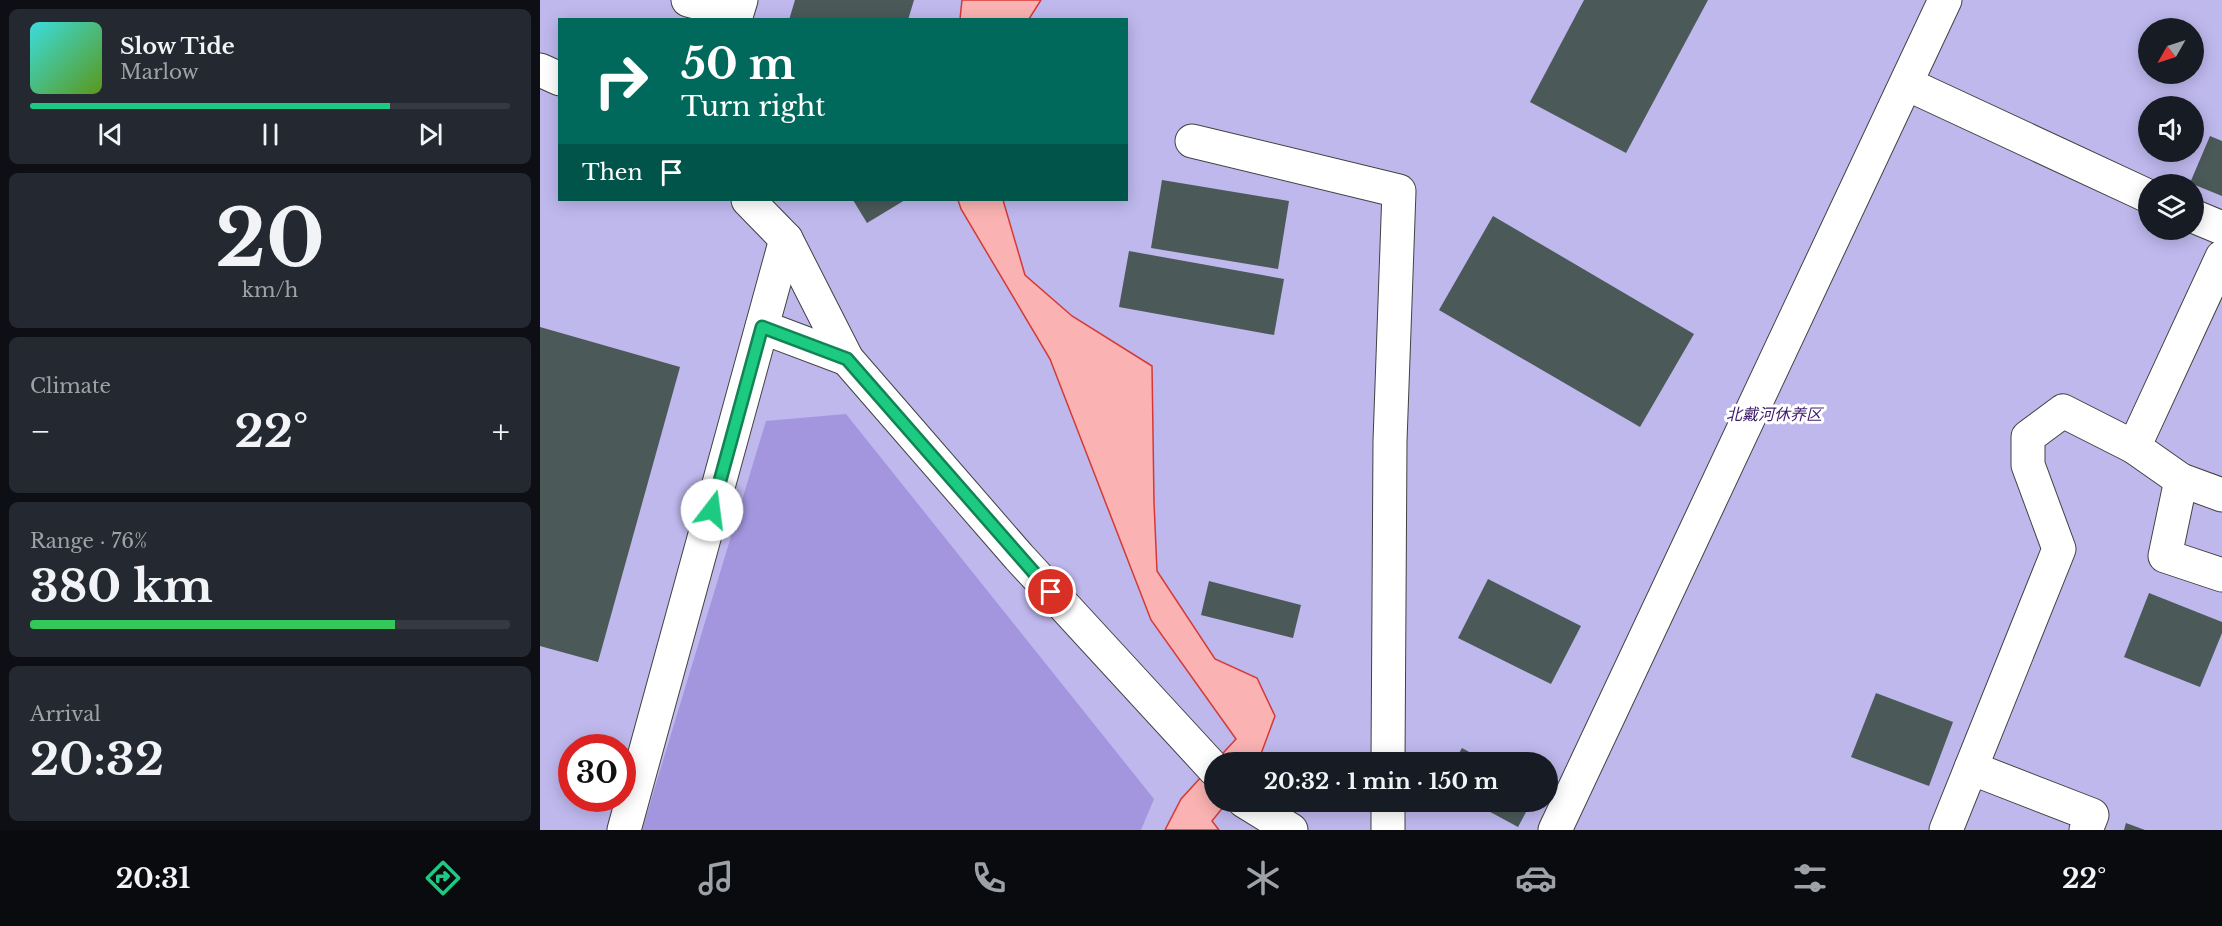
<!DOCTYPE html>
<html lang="en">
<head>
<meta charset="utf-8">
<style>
	:root { --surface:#171b24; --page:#242831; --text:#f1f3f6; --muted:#9ea1a6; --line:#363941; --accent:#1dca81 }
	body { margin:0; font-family:"Libre Baskerville","Noto Sans SC",serif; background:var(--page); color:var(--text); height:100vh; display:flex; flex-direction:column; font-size:22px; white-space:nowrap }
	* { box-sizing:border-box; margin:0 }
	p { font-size:20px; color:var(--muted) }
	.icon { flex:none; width:33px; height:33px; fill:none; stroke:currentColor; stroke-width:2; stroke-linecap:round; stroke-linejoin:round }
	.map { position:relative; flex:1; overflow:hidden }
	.side { display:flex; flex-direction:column; gap:9px; padding:9px; background:#0d0f14; width:540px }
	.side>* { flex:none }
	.hud { position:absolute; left:18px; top:18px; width:570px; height:183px; border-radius:0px; box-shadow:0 3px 15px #0003; background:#00695c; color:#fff; overflow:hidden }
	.needle { width:39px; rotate:231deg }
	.tools { position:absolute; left:1598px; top:18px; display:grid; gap:12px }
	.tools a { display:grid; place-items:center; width:66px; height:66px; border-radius:50%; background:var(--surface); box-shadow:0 3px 15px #0003; font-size:30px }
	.speed { position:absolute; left:18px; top:734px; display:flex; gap:12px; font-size:30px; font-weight:700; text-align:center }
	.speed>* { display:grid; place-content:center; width:78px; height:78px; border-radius:50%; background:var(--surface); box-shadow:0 3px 15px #0003; line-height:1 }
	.speed .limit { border:9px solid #d22; background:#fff; color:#111 }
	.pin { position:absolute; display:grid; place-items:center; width:51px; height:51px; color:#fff; margin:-26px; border:3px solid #fff; border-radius:50%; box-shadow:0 2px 6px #0007 }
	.me { position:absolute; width:66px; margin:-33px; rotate:15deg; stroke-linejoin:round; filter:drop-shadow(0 0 4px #0008) }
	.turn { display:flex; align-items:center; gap:21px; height:126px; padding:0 24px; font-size:27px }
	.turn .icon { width:78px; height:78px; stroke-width:2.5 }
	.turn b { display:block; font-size:42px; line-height:51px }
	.then { display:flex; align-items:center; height:57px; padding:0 24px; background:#0003; gap:12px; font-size:22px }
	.big { font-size:45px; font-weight:700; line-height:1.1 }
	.side .tile { flex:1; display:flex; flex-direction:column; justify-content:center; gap:9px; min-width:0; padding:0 21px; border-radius:9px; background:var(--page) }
	.side .dial { align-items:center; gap:0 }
	.dial b { font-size:78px; line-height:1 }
	.song { display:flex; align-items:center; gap:18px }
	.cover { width:72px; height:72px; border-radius:9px; background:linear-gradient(135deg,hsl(180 70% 55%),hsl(90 70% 35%)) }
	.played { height:6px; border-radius:3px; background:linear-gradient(90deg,var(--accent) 75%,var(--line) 75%) }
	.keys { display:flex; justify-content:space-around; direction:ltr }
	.heat { display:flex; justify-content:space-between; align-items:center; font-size:33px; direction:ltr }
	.charge { height:9px; border-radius:4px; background:linear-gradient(90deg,#34c759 76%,var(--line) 0) }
	.trip { position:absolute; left:664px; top:752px; width:354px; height:60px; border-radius:30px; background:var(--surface); box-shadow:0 3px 15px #0003; font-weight:700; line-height:60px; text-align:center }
	.tabs { display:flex; height:96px; justify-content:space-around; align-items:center; background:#090b0e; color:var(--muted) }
	.tabs .icon { width:42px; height:42px }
	.tabs .on { color:var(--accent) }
	.tabs b { font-size:27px; color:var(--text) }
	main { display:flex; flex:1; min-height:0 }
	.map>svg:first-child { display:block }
	.green { fill:#beb8ed; fill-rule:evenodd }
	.forest { fill:#a396df }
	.water { fill:#fab2b2; stroke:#d63934; stroke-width:1.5 }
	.building { fill:#4b5959 }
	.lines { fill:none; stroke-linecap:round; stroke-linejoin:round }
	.minor-casing { stroke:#424242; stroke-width:35 }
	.minor { stroke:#fff; stroke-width:33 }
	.route-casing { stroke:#138354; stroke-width:15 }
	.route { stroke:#1dca81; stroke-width:10 }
	.labels { text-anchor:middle; stroke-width:6; stroke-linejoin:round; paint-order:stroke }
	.park-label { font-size:16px; font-style:italic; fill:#3d1a6c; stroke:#fff }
</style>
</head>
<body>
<main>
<section class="side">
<div class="tile">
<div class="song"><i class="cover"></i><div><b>Slow Tide</b><p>Marlow</p></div></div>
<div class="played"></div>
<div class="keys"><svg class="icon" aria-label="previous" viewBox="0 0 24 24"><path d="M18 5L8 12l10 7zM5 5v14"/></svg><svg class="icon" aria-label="pause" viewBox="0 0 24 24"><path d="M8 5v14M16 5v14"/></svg><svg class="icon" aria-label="next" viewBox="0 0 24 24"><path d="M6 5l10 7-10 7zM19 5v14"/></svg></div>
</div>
<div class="tile dial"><b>20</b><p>km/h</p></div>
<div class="tile"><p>Climate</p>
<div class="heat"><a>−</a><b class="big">22°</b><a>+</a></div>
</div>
<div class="tile"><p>Range · 76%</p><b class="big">380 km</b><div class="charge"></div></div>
<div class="tile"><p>Arrival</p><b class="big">20:32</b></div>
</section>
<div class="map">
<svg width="1682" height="830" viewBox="0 0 1682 830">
	<rect width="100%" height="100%" fill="#f1f9ff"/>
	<path class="green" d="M0,0H1682V830H0ZM20,20H586V200H20ZM1608,28H1653V74H1608ZM1608,106H1653V152H1608ZM1608,184H1653V230H1608ZM32,747H82V798H32ZM675,762H1008V801H675Z"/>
	<path class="forest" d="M306,414L614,799L601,830H102L226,421Z"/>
	<g class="water">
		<path d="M422,0H501L489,19H420Z"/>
		<path d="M418,200H463L485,275L532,316L612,366L614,502L617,571L675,659L717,678L735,716L718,762H675V801H688L672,821L679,830H625L641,799L696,739L611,620L510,359L421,209Z"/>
	</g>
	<g class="building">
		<path d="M255,0H374L368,20H249Z"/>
		<path d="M1044,0H1168L1086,153L990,102Z"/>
		<path d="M1670,136L1682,141V196L1650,183Z"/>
		<path d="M622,180L749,201L738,269L611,248Z"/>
		<path d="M313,200H365L327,223Z"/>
		<path d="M953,216L1154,334L1100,427L899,310Z"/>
		<path d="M589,251L744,279L734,335L579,307Z"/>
		<path d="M0,327L140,367L58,662L0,646Z"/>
		<path d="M948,579L1041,626L1011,684L918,638Z"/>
		<path d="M669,581L761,605L753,638L661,615Z"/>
		<path d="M1609,593L1682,622V633L1660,687L1584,657Z"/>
		<path d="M1336,693L1413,722L1389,786L1311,757Z"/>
		<path d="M922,748L947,762H914Z"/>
		<path d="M930,801H992L978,827Z"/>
		<path d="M1586,823L1605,830H1584Z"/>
	</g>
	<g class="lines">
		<g class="minor-casing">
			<g id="minor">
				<path d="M148,0L197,13L201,0"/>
				<path d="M0,70L20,79"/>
				<path d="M1367,84L1608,196"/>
				<path d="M652,141L859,191L850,441L848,762"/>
				<path d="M208,200L246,239L307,359L479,557L675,770"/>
				<path d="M1653,216L1682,228"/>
				<path d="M222,327L307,359"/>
				<path d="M1594,447L1682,257"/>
				<path d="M1641,480L1625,556L1682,575"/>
				<path d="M1431,768L1552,815L1546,830"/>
				<path d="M704,801L751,830"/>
				<path d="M84,830L246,239"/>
				<path d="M848,830V801"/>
				<path d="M1015,830L1405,0"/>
				<path d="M1406,830L1519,549L1488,465V437L1523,411L1594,447L1641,480L1682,495"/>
			</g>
		</g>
		<use href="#minor" class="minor"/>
	</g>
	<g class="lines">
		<g class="route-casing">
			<path id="route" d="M172,510L222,327L307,359L511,592"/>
		</g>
		<use href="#route" class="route"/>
	</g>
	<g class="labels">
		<g class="park-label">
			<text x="1234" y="420">北戴河休养区</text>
		</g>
	</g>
</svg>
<div class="tools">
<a><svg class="needle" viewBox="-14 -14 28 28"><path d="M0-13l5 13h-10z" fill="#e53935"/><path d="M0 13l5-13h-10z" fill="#9ea1a6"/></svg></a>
<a><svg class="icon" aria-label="sound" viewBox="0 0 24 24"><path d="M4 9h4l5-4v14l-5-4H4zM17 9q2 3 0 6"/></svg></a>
<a><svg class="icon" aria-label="layers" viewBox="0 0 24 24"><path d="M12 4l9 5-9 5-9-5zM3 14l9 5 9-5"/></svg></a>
</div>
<div class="speed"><div class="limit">30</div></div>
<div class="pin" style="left:511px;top:592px;background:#d93025"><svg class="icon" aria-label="arrive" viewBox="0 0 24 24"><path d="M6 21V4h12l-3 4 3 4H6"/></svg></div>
<svg class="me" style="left:172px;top:510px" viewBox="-20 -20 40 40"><circle r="19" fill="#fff"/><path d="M0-13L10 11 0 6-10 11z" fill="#1dca81"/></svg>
<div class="trip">20:32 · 1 min · 150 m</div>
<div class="hud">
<div class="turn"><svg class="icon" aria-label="right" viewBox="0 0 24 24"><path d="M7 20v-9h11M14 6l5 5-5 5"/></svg><div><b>50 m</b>Turn right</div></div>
<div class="then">Then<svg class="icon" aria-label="arrive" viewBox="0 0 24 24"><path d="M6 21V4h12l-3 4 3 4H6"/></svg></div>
</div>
</div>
</main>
<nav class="tabs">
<b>20:31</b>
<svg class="icon on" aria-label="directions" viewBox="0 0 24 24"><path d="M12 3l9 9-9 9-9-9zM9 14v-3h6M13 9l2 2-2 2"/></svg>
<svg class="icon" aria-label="music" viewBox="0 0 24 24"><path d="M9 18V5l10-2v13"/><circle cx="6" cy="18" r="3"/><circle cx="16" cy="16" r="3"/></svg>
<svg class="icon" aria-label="phone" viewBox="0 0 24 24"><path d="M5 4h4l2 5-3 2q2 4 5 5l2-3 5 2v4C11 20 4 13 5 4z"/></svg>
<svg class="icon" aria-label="climate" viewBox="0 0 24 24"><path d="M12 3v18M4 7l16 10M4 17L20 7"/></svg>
<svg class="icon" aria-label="car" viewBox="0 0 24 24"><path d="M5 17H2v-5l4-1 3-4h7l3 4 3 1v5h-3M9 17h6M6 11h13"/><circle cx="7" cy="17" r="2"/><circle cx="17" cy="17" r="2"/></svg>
<svg class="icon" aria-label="filters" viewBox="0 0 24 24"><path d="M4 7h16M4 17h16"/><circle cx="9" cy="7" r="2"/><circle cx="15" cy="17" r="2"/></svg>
<b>22°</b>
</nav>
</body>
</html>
